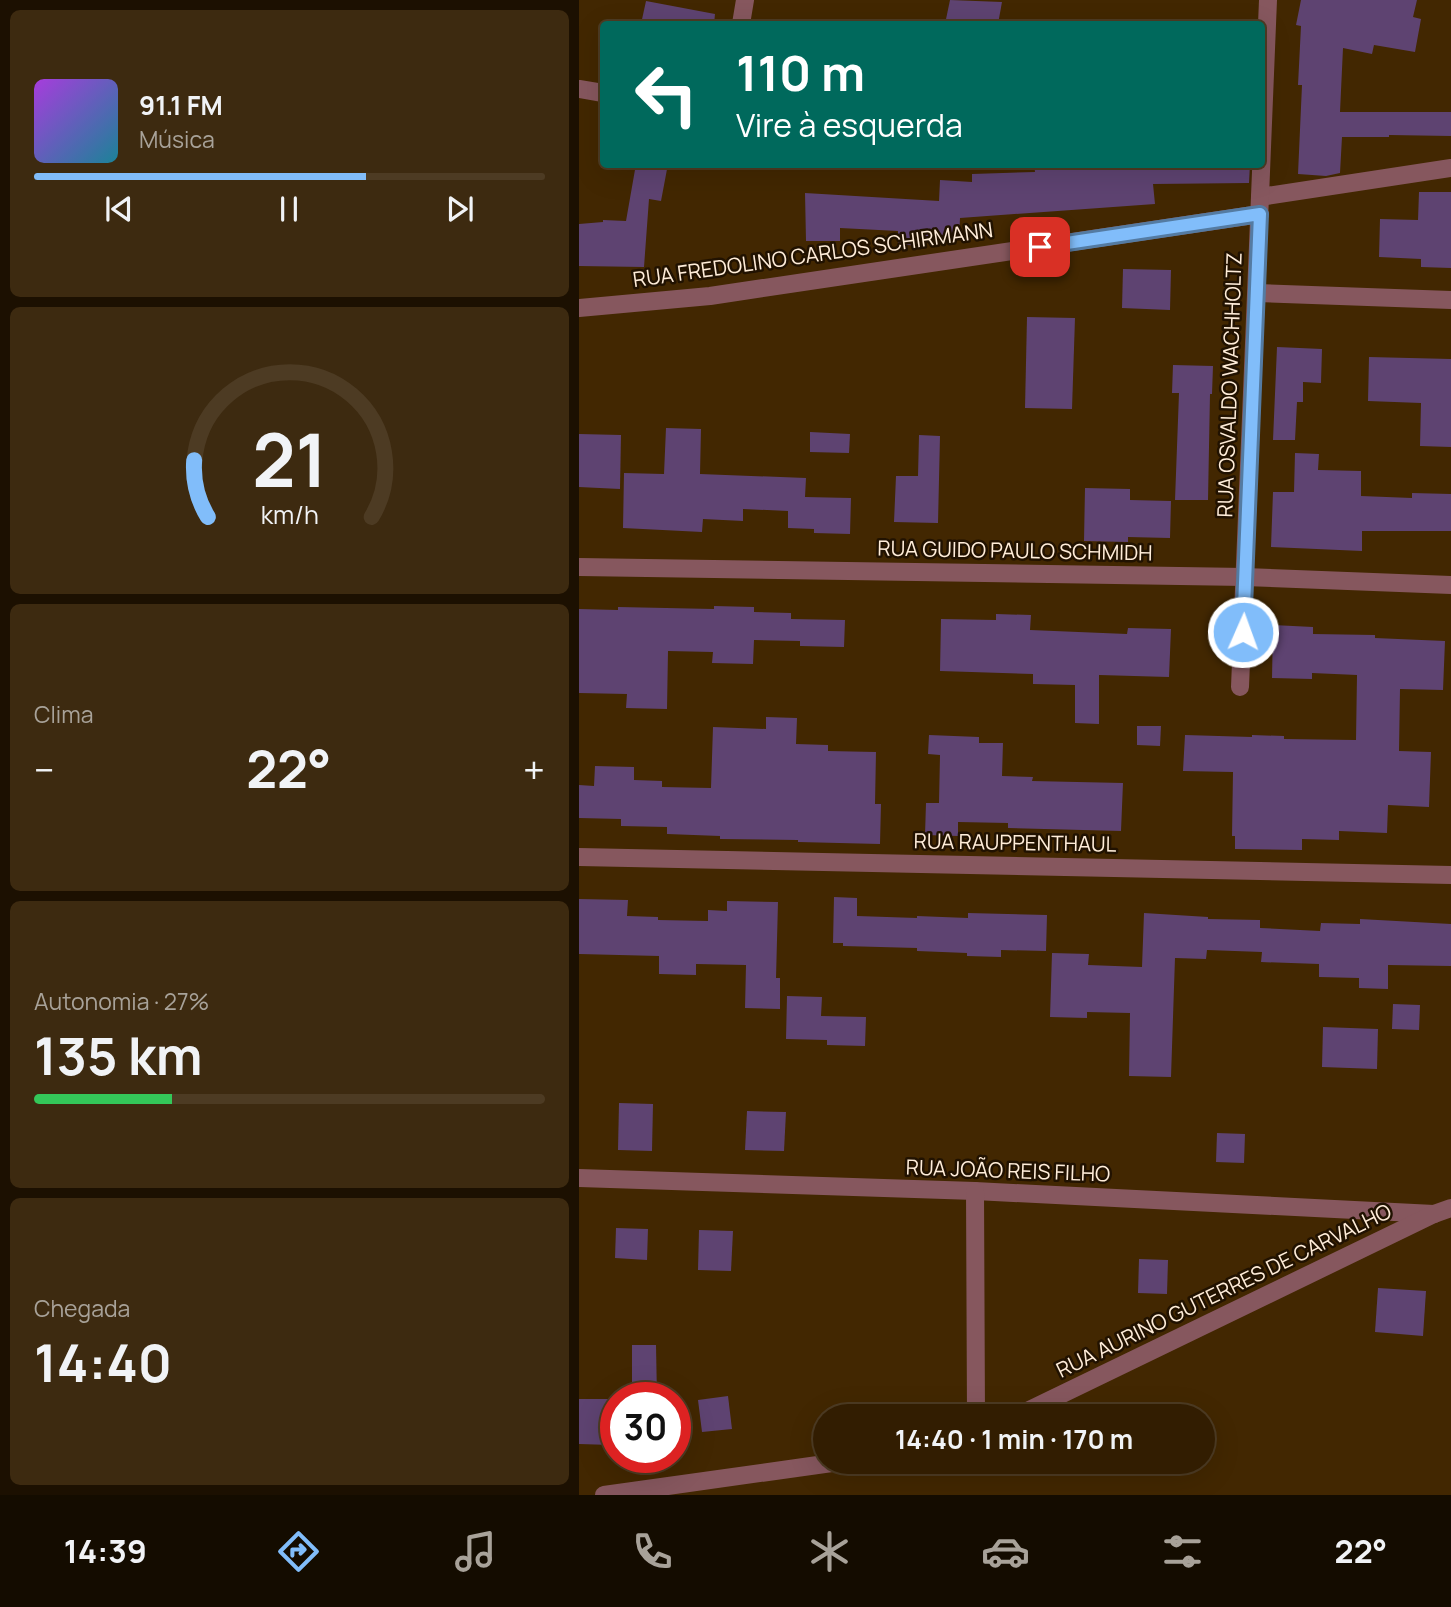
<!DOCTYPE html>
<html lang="pt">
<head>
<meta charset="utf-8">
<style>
	:root { --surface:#321d01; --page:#3d2a10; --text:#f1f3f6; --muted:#a8a299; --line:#4d3b23; --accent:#81bdfa }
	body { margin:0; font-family:Manrope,sans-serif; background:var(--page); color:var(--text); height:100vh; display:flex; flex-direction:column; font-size:26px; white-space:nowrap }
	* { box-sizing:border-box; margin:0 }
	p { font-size:23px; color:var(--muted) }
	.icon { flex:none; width:38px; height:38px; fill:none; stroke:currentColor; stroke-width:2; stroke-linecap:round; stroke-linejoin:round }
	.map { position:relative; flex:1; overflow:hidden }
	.details { display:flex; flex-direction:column; gap:10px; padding:10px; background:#1c1001; width:579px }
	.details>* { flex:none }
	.banner { position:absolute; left:21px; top:21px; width:665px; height:147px; border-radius:7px; box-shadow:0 7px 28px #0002,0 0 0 2px var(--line); background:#00695c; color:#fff; overflow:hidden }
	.speed { position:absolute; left:21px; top:1382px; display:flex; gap:14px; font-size:35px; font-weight:700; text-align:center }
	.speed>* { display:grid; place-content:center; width:91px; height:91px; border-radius:50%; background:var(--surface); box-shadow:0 7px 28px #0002,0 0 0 2px var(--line); line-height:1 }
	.speed .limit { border:10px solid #d22; background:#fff; color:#111 }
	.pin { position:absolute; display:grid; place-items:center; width:60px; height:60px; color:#fff; margin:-30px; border-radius:14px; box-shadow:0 4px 10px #0006 }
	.me { position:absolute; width:77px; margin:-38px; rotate:2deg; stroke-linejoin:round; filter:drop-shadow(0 0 5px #0008) }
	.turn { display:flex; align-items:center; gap:24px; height:147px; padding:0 21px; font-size:32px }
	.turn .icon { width:91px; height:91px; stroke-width:2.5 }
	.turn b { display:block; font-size:49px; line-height:60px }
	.big { font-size:52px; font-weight:700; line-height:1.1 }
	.details .tile { flex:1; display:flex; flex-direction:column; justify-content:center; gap:10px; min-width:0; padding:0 24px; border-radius:10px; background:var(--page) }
	.details .dial { align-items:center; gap:0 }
	.dial svg { height:182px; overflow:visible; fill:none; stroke:var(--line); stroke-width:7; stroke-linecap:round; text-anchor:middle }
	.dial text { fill:var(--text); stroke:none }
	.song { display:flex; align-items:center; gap:21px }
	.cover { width:84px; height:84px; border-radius:10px; background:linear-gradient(135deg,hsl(280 70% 55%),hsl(190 70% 35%)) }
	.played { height:7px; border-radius:4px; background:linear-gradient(90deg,var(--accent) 65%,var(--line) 65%) }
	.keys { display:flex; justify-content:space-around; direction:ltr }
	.heat { display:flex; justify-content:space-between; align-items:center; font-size:38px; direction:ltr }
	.charge { height:10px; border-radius:5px; background:linear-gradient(90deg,#34c759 27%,var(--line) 0) }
	.trip { position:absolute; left:234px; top:1404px; width:402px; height:70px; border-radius:35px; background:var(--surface); box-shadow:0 7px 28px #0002,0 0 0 2px var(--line); font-weight:700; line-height:70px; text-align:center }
	.tabs { display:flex; height:112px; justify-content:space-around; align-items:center; background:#140c00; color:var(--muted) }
	.tabs .icon { width:49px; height:49px }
	.tabs .on { color:var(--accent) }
	.tabs b { font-size:32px; color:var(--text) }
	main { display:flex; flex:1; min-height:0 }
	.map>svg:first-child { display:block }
	.building { fill:#5e4371 }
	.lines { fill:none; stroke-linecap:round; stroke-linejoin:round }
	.minor { stroke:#86575e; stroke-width:18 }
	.tertiary { stroke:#86575e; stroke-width:18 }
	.route-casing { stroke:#547ba2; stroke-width:18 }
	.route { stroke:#81bdfa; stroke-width:12 }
	.labels { text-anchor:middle; stroke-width:5; stroke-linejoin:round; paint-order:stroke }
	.street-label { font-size:21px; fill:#ffedd9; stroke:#211201 }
</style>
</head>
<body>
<main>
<section class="details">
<div class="tile">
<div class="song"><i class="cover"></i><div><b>91.1 FM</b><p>Música</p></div></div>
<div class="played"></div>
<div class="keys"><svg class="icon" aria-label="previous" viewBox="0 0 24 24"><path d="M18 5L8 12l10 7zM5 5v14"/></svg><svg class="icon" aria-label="pause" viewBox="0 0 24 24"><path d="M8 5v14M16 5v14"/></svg><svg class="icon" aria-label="next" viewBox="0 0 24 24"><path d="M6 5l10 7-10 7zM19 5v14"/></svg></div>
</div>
<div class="tile dial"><svg viewBox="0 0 100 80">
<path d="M14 69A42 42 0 1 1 86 69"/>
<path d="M14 69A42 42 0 0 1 8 44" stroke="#81bdfa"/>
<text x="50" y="56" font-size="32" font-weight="700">21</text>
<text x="50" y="72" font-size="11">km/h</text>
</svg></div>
<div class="tile"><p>Clima</p>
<div class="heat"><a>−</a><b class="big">22°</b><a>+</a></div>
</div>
<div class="tile"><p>Autonomia · 27%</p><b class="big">135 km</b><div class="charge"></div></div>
<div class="tile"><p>Chegada</p><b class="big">14:40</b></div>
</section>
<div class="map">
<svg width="872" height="1495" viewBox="0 0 872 1495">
	<rect width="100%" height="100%" fill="#422701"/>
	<g class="building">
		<path d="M371,0L423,2L419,24H366Z"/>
		<path d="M722,0H838L834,17L842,19L836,52L795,45L793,54L764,48L761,112H872V136L810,135V137H763L761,173L747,176L719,174L723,85H719L722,26L717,25Z"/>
		<path d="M67,1L136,14L135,24H62Z"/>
		<path d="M57,164H89L82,201L70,199L65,267L0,266V224L24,222V220L47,221Z"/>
		<path d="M455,164H671L670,183L574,184L576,204L381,218L380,238L341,236L340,246L319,244V231L261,228V241H227L226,193L360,201L361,180L393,182V174L456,172Z"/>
		<path d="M840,192H872V268L842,267V259L800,257L801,219L839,220Z"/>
		<path d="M544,269L592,270L591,310L543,308Z"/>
		<path d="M448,317L496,318L493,409L446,408Z"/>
		<path d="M698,347L743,349L742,383L724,382V402H718L716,440H694Z"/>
		<path d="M790,357L872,359V447L841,446L842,403L789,401Z"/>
		<path d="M594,365L634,366L633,394H631L629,500H596L600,393H593Z"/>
		<path d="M87,428L122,429L121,474L227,478L226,497L272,498L271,534L235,533V529L209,528V511L164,509V521L124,519L123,532L44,528L45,473L85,474Z"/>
		<path d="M231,432L271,434L270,453L231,452Z"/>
		<path d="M0,434L42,435L41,489L0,487Z"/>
		<path d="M340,435L361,436L359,523L315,522L317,476H339Z"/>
		<path d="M716,453L740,454L739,470L782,471V496L833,498V493L872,494V531H783V551L692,547L694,492H715Z"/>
		<path d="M506,488L551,489V500L592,501L591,538L549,537V542L505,541Z"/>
		<path d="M135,606L175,607V612L212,613V619L266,620L265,647L221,646V641L175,640L174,664L133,663L134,652L89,651L88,709L47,708L48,694L0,693V609L39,610V607L135,609Z"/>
		<path d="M417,614L452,615L451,630L548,634L549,628L592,629L590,677L520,675V724L496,723V685L454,684V674L361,671L362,619L417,620Z"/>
		<path d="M694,625L734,627V634L796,635V638L866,641L864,690L821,689L820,751L852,752L850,807L809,805L808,833L760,831V840L723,839V850L656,849V836H653L654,772L604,771L606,735L673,737V735L705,736V739L777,740L778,675L733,673V679L693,678Z"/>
		<path d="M187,717L218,718L217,744L249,745V751L297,752L296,804H302L301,844L219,842V840L141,839V836L88,834V827L42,826V819L0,818V785L15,786L16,766L55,767V780L83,781V787L132,788L134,727L187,729Z"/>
		<path d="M558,726H582L581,746L558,745Z"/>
		<path d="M350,735L400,737V743H424L423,776L454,777L453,781L544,783L542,831L429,828V823L379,822V836L346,835L347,803H360L361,755L349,754Z"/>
		<path d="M255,897L278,898V916L338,918V916L389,918V913L468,915L467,951L422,950V957L388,956V953L338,951V948L264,946V943H254Z"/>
		<path d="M0,899L49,900L48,916L79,917V920L129,921V910L148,911V901L199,902L197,978H201V1009L166,1008L167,965L117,964V975L80,974V956L0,954Z"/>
		<path d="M565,913L629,917V919L681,920V928L741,931L742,923L781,924V919L872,924V966L809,965V989L780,988V978L740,977V964L682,962L683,952L628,950L627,959L596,958L592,1077L550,1076L551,1013L508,1012V1018L471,1017L473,953L510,954L509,965L563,967Z"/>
		<path d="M208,996L243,997L242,1016L287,1017L286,1046L248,1045V1040L207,1039Z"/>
		<path d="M814,1004L841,1005L840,1030L813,1029Z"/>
		<path d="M744,1027L799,1029L798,1069L743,1067Z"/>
		<path d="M40,1103L74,1104L73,1151L39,1150Z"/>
		<path d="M168,1111L207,1112L205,1151L166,1150Z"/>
		<path d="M638,1133L666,1134L665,1163L637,1162Z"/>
		<path d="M37,1228L69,1229L68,1260L36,1258Z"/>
		<path d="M120,1230L154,1231L152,1271L119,1270Z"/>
		<path d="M560,1259L589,1260L588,1294L559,1293Z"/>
		<path d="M799,1288L847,1291L844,1336L796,1332Z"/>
		<path d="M53,1345H77L78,1398H53Z"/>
		<path d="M149,1396L153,1429L123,1432L119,1400Z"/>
		<path d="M0,1399H33L32,1445L0,1444Z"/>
	</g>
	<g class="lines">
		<g class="minor">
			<path d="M162,24L166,0"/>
			<path d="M0,89L24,93"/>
			<path d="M681,197L872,168"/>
			<path d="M678,293L872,300"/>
			<path d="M0,308L131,296L681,214"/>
			<path d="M661,687L689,0"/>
			<path d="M0,857L872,875"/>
			<path d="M0,1178L396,1191L855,1214"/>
			<path d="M396,1191L397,1416"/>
		</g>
		<g class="tertiary">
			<path d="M0,567L666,577L872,585"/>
			<path d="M438,1416L855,1214L872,1208"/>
			<path d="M25,1495L267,1461"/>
		</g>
	</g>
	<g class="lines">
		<g class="route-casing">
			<path id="route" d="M461,247L681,214L664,632"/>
		</g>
		<use href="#route" class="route"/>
	</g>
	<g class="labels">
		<g class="street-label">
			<text transform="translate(234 255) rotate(-8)" y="7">RUA FREDOLINO CARLOS SCHIRMANN</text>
			<text transform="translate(651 385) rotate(-88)" y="7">RUA OSVALDO WACHHOLTZ</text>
			<text transform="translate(436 551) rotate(1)" y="7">RUA GUIDO PAULO SCHMIDH</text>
			<text transform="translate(436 843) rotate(1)" y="7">RUA RAUPPENTHAUL</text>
			<text transform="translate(429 1171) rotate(2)" y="7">RUA JOÃO REIS FILHO</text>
			<text transform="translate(645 1291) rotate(-26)" y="7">RUA AURINO GUTERRES DE CARVALHO</text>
		</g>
	</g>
</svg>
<div class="speed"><div class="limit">30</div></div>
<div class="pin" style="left:461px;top:247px;background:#d93025"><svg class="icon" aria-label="arrive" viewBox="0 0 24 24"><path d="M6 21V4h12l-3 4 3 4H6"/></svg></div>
<svg class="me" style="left:664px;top:632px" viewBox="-20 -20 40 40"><circle r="17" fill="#81bdfa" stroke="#fff" stroke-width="3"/><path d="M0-11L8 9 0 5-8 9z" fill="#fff"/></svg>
<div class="trip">14:40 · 1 min · 170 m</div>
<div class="banner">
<div class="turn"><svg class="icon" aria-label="left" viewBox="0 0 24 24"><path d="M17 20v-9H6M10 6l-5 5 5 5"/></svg><div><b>110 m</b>Vire à esquerda</div></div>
</div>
</div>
</main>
<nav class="tabs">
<b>14:39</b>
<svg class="icon on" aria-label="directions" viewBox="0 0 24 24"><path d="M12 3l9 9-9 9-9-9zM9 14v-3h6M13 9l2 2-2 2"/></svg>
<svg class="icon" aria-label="music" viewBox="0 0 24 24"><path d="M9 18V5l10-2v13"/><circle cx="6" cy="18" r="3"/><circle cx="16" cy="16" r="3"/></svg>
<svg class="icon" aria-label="phone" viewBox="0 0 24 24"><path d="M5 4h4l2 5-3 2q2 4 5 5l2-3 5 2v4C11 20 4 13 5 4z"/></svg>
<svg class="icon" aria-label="climate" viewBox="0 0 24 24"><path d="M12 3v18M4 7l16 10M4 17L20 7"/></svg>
<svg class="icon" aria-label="car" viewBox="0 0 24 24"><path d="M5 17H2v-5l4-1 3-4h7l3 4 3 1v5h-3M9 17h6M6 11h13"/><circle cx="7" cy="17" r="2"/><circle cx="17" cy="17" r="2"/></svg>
<svg class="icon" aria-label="filters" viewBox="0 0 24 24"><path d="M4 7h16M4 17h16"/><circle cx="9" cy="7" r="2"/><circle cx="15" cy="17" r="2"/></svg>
<b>22°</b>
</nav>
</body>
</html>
